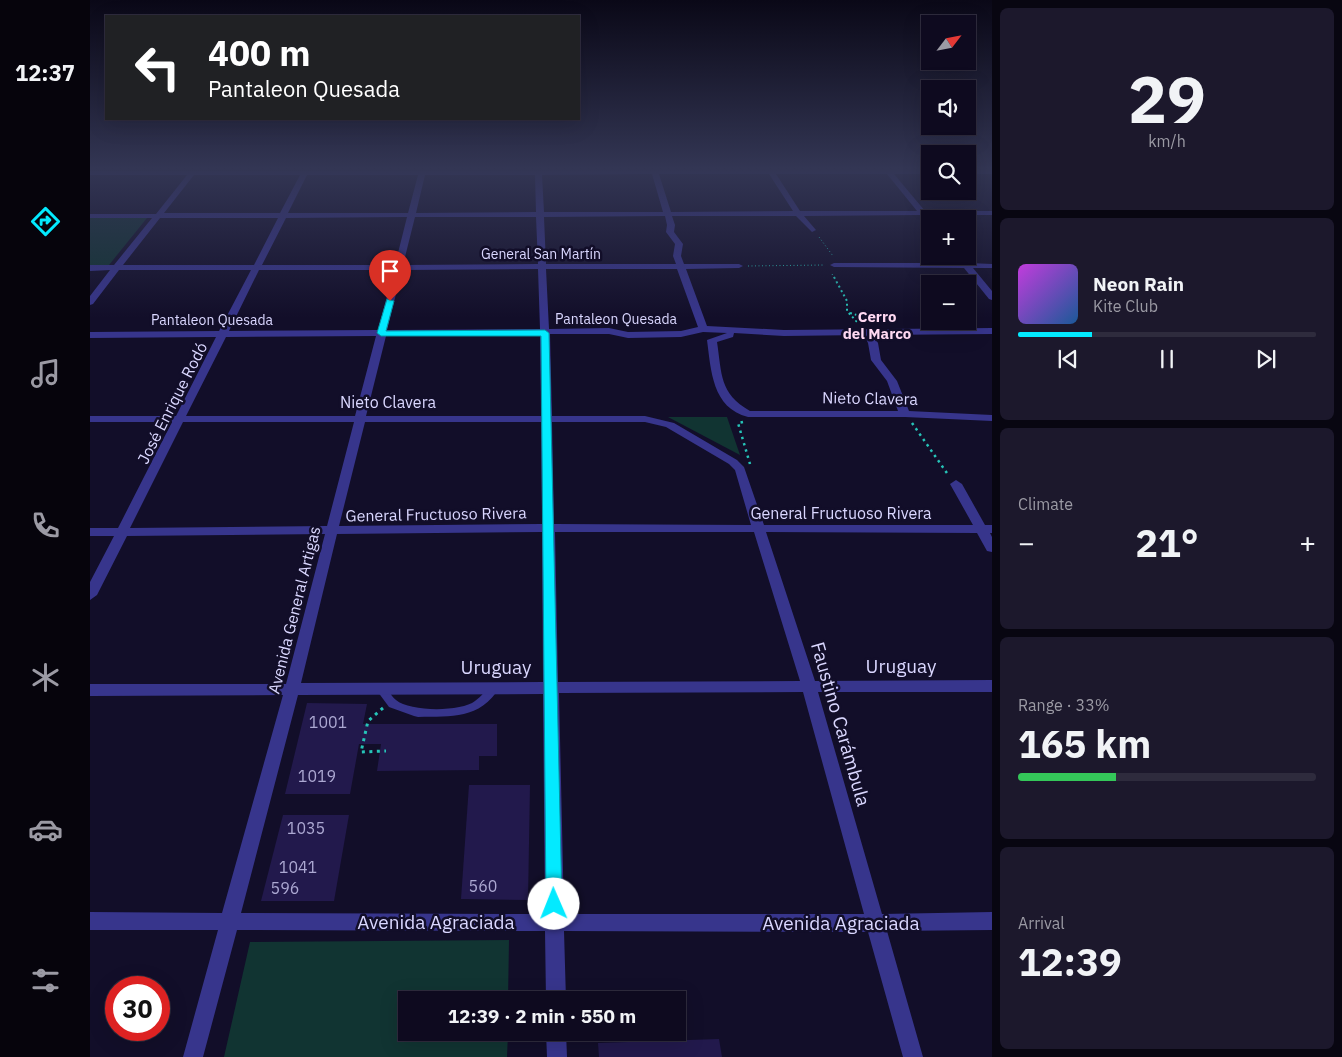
<!DOCTYPE html>
<html lang="en">
<head>
<meta charset="utf-8">
<style>
	:root { --surface:#0e0a1f; --page:#1c182c; --text:#f1f3f6; --muted:#9b9aa4; --line:#2e2b3d; --accent:#03eaff }
	body { margin:0; font-family:"IBM Plex Sans",sans-serif; background:var(--page); color:var(--text); height:100vh; display:flex; flex-direction:column; font-size:19px; white-space:nowrap }
	* { box-sizing:border-box; margin:0 }
	p { font-size:16px; color:var(--muted) }
	.icon { flex:none; width:28px; height:28px; fill:none; stroke:currentColor; stroke-width:2; stroke-linecap:round; stroke-linejoin:round }
	.map { position:relative; flex:1; overflow:hidden }
	.side { display:flex; flex-direction:column; gap:8px; padding:8px; background:#080611; width:350px }
	.side>* { flex:none }
	.guide { position:absolute; left:15px; top:15px; width:475px; height:105px; border-radius:0px; box-shadow:0 5px 20px #0002,0 0 0 1px var(--line); background:#202124; color:#fff; overflow:hidden }
	.needle { width:32px; rotate:58deg }
	.controls { position:absolute; left:831px; top:15px; display:grid; gap:10px }
	.controls a { display:grid; place-items:center; width:55px; height:55px; border-radius:0px; background:var(--surface); box-shadow:0 5px 20px #0002,0 0 0 1px var(--line); font-size:25px }
	.speed { position:absolute; left:15px; top:976px; display:flex; gap:10px; font-size:25px; font-weight:700; text-align:center }
	.speed>* { display:grid; place-content:center; width:65px; height:65px; border-radius:50%; background:var(--surface); box-shadow:0 5px 20px #0002,0 0 0 1px var(--line); line-height:1 }
	.speed .limit { border:8px solid #d22; background:#fff; color:#111 }
	.pin { position:absolute; display:grid; place-items:center; width:42px; height:42px; color:#fff; margin:-51px -21px; border-radius:50% 50% 50% 0; rotate:-45deg; box-shadow:0 0 5px #0007 }
	.pin .icon { rotate:45deg }
	.me { position:absolute; width:55px; margin:-28px; rotate:359deg; stroke-linejoin:round; filter:drop-shadow(0 0 4px #0008) }
	.turn { display:flex; align-items:center; gap:18px; height:105px; padding:0 20px; font-size:22px }
	.turn .icon { width:65px; height:65px; stroke-width:2.5 }
	.turn b { display:block; font-size:35px; line-height:42px }
	.big { font-size:38px; font-weight:800; line-height:1.1 }
	.side .tile { flex:1; display:flex; flex-direction:column; justify-content:center; gap:8px; min-width:0; padding:0 18px; border-radius:8px; background:var(--page) }
	.side .dial { align-items:center; gap:0 }
	.dial b { font-size:65px; line-height:1 }
	.song { display:flex; align-items:center; gap:15px }
	.cover { width:60px; height:60px; border-radius:8px; background:linear-gradient(135deg,hsl(290 70% 55%),hsl(210 70% 35%)) }
	.played { height:5px; border-radius:2px; background:linear-gradient(90deg,var(--accent) 25%,var(--line) 25%) }
	.keys { display:flex; justify-content:space-around; direction:ltr }
	.heat { display:flex; justify-content:space-between; align-items:center; font-size:28px; direction:ltr }
	.charge { height:8px; border-radius:4px; background:linear-gradient(90deg,#34c759 33%,var(--line) 0) }
	.trip { position:absolute; left:308px; top:991px; width:288px; height:50px; border-radius:0px; background:var(--surface); box-shadow:0 5px 20px #0002,0 0 0 1px var(--line); font-weight:800; line-height:50px; text-align:center }
	main { display:flex; flex:1; min-height:0 }
	.dock { display:flex; flex-direction:column; width:90px; justify-content:space-around; align-items:center; background:#06040c; color:var(--muted) }
	.dock .icon { width:35px; height:35px }
	.dock .active { color:var(--accent) }
	.dock b { font-size:22px; color:var(--text) }
	.map>svg:first-child { display:block }
	.green { fill:#113432 }
	.building { fill:#22194c }
	.lines { fill:none; stroke-linecap:round; stroke-linejoin:round }
	.path-far3 { stroke:#26c4b8; stroke-width:1; stroke-dasharray:1 2.5; stroke-linecap:butt }
	.path-far2 { stroke:#26c4b8; stroke-width:2; stroke-dasharray:2 3; stroke-linecap:butt }
	.path-far1 { stroke:#26c4b8; stroke-width:2.5; stroke-dasharray:2.5 4; stroke-linecap:butt }
	.path { stroke:#26c4b8; stroke-width:3; stroke-dasharray:3 4.5; stroke-linecap:butt }
	.lane { fill:#37358c; fill-rule:evenodd }
	.street { fill:#37358c; fill-rule:evenodd }
	.route { fill:#03eaff; stroke:#0298a6 }
	.labels { text-anchor:middle; stroke-width:5; stroke-linejoin:round; paint-order:stroke }
	.far-street-label { font-size:14px; fill:#dad7ff; stroke:#120e29 }
	.far-neighbourhood-label { font-size:15px; font-weight:bold; fill:#ffd9f2; stroke:#120e29 }
	.street-label { font-size:16px; fill:#dad7ff; stroke:#120e29 }
	.near-number-label { font-size:16px; fill:#aca8d2 }
	.near-street-label { font-size:19px; fill:#dad7ff; stroke:#120e29 }
</style>
</head>
<body>
<main>
<nav class="dock">
<b>12:37</b>
<svg class="icon active" aria-label="directions" viewBox="0 0 24 24"><path d="M12 3l9 9-9 9-9-9zM9 14v-3h6M13 9l2 2-2 2"/></svg>
<svg class="icon" aria-label="music" viewBox="0 0 24 24"><path d="M9 18V5l10-2v13"/><circle cx="6" cy="18" r="3"/><circle cx="16" cy="16" r="3"/></svg>
<svg class="icon" aria-label="phone" viewBox="0 0 24 24"><path d="M5 4h4l2 5-3 2q2 4 5 5l2-3 5 2v4C11 20 4 13 5 4z"/></svg>
<svg class="icon" aria-label="climate" viewBox="0 0 24 24"><path d="M12 3v18M4 7l16 10M4 17L20 7"/></svg>
<svg class="icon" aria-label="car" viewBox="0 0 24 24"><path d="M5 17H2v-5l4-1 3-4h7l3 4 3 1v5h-3M9 17h6M6 11h13"/><circle cx="7" cy="17" r="2"/><circle cx="17" cy="17" r="2"/></svg>
<svg class="icon" aria-label="filters" viewBox="0 0 24 24"><path d="M4 7h16M4 17h16"/><circle cx="9" cy="7" r="2"/><circle cx="15" cy="17" r="2"/></svg>
</nav>
<div class="map">
<svg width="902" height="1057" viewBox="0 0 902 1057">
	<rect width="100%" height="100%" fill="#120e29"/>
	<g class="green">
		<path d="M0,218H57L19,265H0Z"/>
		<path d="M578,417H637L650,455Z"/>
		<path d="M419,940L418,1000H316V1032L418,1033L417,1057H134L160,942Z"/>
	</g>
	<g class="building">
		<path d="M217,703L277,704L273,724H407V756H389V770L287,771L291,744H269L260,794H195Z"/>
		<path d="M379,785H440L438,900L371,899Z"/>
		<path d="M193,815H259L244,901H171Z"/>
		<path d="M629,1039L632,1057H509L508,1043Z"/>
	</g>
	<g class="lines">
		<g class="path-far3">
			<path d="M729,237L743,256"/>
			<path d="M658,266L735,265"/>
			<path d="M742,274L745,279"/>
		</g>
		<g class="path-far2">
			<path d="M744,277L757,301V311L767,322"/>
			<path d="M760,313L788,321"/>
		</g>
		<g class="path-far1">
			<path d="M653,422L648,423L660,464"/>
			<path d="M822,423L859,476"/>
		</g>
		<path class="path" d="M293,708L278,721L271,752L296,751"/>
		<path class="lane" d="M405,683L409,684L410,687C389,720 362,716 328,717L324,716L299,707L285,688L286,685C297,682 299,695 306,700C320,712 371,712 385,701C391,697 396,690 401,684Z"/>
		<g class="street">
			<path d="M840,170V174H804L835,211H902V215H839L841,218L837,220L831,215L714,216L726,230L722,232L706,216H582L585,225L584,232L593,244L591,256L594,264H649L653,266L649,268L596,269L617,326L694,330L902,328V334L783,335L788,343L791,360L807,381L819,411L902,415V421L815,417H658C622,408 621,370 617,340L637,333L613,332L591,337L538,338L519,334H460L462,416H555L584,423L647,460L654,467L674,525H883L860,484L866,480L872,484L895,525H902V533H900L902,537V552L897,551L887,533L676,532L725,681L902,680V692H728L792,914L902,912V930L797,931L833,1057H813L778,932L474,931L476,1000H456L455,931L147,930L113,1057H93L128,930H0V912L132,913L193,695L0,696V684H196L235,534L37,536L7,595L0,600V582L24,536H0V528H28L82,422H0V416H86L126,337L0,338V332L129,331L161,270H29L3,304L0,305V296L20,270L0,271V265H24L62,218H0V214H66L97,175H0V171ZM562,174L573,212H454L452,175ZM569,174H679L703,211L581,212ZM686,174H797L827,211H710ZM104,175H210L190,213H74ZM217,175H328L318,213H198ZM335,175H445L446,212L326,213ZM575,216L577,225L576,232L585,244L583,256L586,264H456L454,217ZM317,217L305,265H172L196,218ZM325,217H446L448,264L313,265ZM70,218H188L164,265H33ZM448,269L450,329L297,330L312,270ZM456,269H587L608,327L591,331L538,332L519,328L459,329ZM169,270H304L288,330L139,331ZM644,333L694,336L774,335L778,343L781,360L797,381L808,411H660C629,393 632,374 627,342L643,337ZM450,334L451,416H276L296,336ZM286,336L265,416H96L136,337ZM93,422H264L237,526L40,528ZM275,422H451L452,524L249,526ZM462,422H555L576,427L639,464L645,470L661,525L464,524ZM452,532L453,682L211,683L247,534ZM465,532H664L710,681L468,682ZM713,692L774,914H474L469,693ZM453,694L455,914L151,913L208,695Z"/>
			<rect x="878" y="170" width="24" height="4"/>
			<path d="M864,256H873L879,263L902,264V268H883L902,291V300L899,299L874,268L744,267L740,265L744,263H870Z"/>
			<path d="M456,1032H476L477,1057H457Z"/>
		</g>
	</g>
	<linearGradient id="sky" x2="0" y2="1"><stop stop-color="#0a0817"/><stop offset="0.53" stop-color="#333654"/><stop offset="1" stop-color="#333654" stop-opacity="0"/></linearGradient>
	<rect width="902" height="318" fill="url(#sky)"/>
	<path class="route" d="M297,299L304,301L296,331L455,330L459,333L472,904L470,909L464,911L458,909L456,904L451,336H291L287,333Z"/>
	<g class="labels">
		<g class="far-street-label">
			<text x="451" y="259">General San Martín</text>
			<text x="526" y="324">Pantaleon Quesada</text>
			<text x="122" y="325">Pantaleon Quesada</text>
		</g>
		<g class="far-neighbourhood-label">
			<text x="787" y="322">Cerro<tspan x="787" dy="17">del Marco</tspan></text>
		</g>
		<g class="street-label">
			<text transform="translate(780 398) rotate(1)" y="6">Nieto Clavera</text>
			<text x="298" y="408">Nieto Clavera</text>
			<text transform="translate(82 403) rotate(-63)" y="6">José Enrique Rodó</text>
			<text x="751" y="519">General Fructuoso Rivera</text>
			<text transform="translate(346 514) rotate(-1)" y="6">General Fructuoso Rivera</text>
			<text transform="translate(204 610) rotate(-76)" y="6">Avenida General Artigas</text>
		</g>
		<g class="near-number-label">
			<text x="238" y="728">1001</text>
			<text x="227" y="782">1019</text>
			<text x="216" y="834">1035</text>
			<text x="208" y="873">1041</text>
			<text x="393" y="892">560</text>
			<text x="195" y="894">596</text>
		</g>
		<g class="near-street-label">
			<text x="811" y="673">Uruguay</text>
			<text x="406" y="674">Uruguay</text>
			<text transform="translate(751 724) rotate(74)" y="7">Faustino Carámbula</text>
			<text x="346" y="929">Avenida Agraciada</text>
			<text x="751" y="930">Avenida Agraciada</text>
		</g>
	</g>
</svg>
<div class="controls">
<a><svg class="needle" viewBox="-14 -14 28 28"><path d="M0-13l5 13h-10z" fill="#e53935"/><path d="M0 13l5-13h-10z" fill="#9b9aa4"/></svg></a>
<a><svg class="icon" aria-label="sound" viewBox="0 0 24 24"><path d="M4 9h4l5-4v14l-5-4H4zM17 9q2 3 0 6"/></svg></a>
<a><svg class="icon" aria-label="search" viewBox="0 0 24 24"><circle cx="10" cy="10" r="6"/><path d="M15 15l6 6"/></svg></a>
<a>+</a>
<a>−</a>
</div>
<div class="speed"><div class="limit">30</div></div>
<div class="pin" style="left:300px;top:301px;background:#d93025"><svg class="icon" aria-label="arrive" viewBox="0 0 24 24"><path d="M6 21V4h12l-3 4 3 4H6"/></svg></div>
<svg class="me" style="left:464px;top:904px" viewBox="-20 -20 40 40"><circle r="19" fill="#fff"/><path d="M0-13L10 11 0 6-10 11z" fill="#03eaff"/></svg>
<div class="trip">12:39 · 2 min · 550 m</div>
<div class="guide">
<div class="turn"><svg class="icon" aria-label="left" viewBox="0 0 24 24"><path d="M17 20v-9H6M10 6l-5 5 5 5"/></svg><div><b>400 m</b>Pantaleon Quesada</div></div>
</div>
</div>
<section class="side">
<div class="tile dial"><b>29</b><p>km/h</p></div>
<div class="tile">
<div class="song"><i class="cover"></i><div><b>Neon Rain</b><p>Kite Club</p></div></div>
<div class="played"></div>
<div class="keys"><svg class="icon" aria-label="previous" viewBox="0 0 24 24"><path d="M18 5L8 12l10 7zM5 5v14"/></svg><svg class="icon" aria-label="pause" viewBox="0 0 24 24"><path d="M8 5v14M16 5v14"/></svg><svg class="icon" aria-label="next" viewBox="0 0 24 24"><path d="M6 5l10 7-10 7zM19 5v14"/></svg></div>
</div>
<div class="tile"><p>Climate</p>
<div class="heat"><a>−</a><b class="big">21°</b><a>+</a></div>
</div>
<div class="tile"><p>Range · 33%</p><b class="big">165 km</b><div class="charge"></div></div>
<div class="tile"><p>Arrival</p><b class="big">12:39</b></div>
</section>
</main>
</body>
</html>
